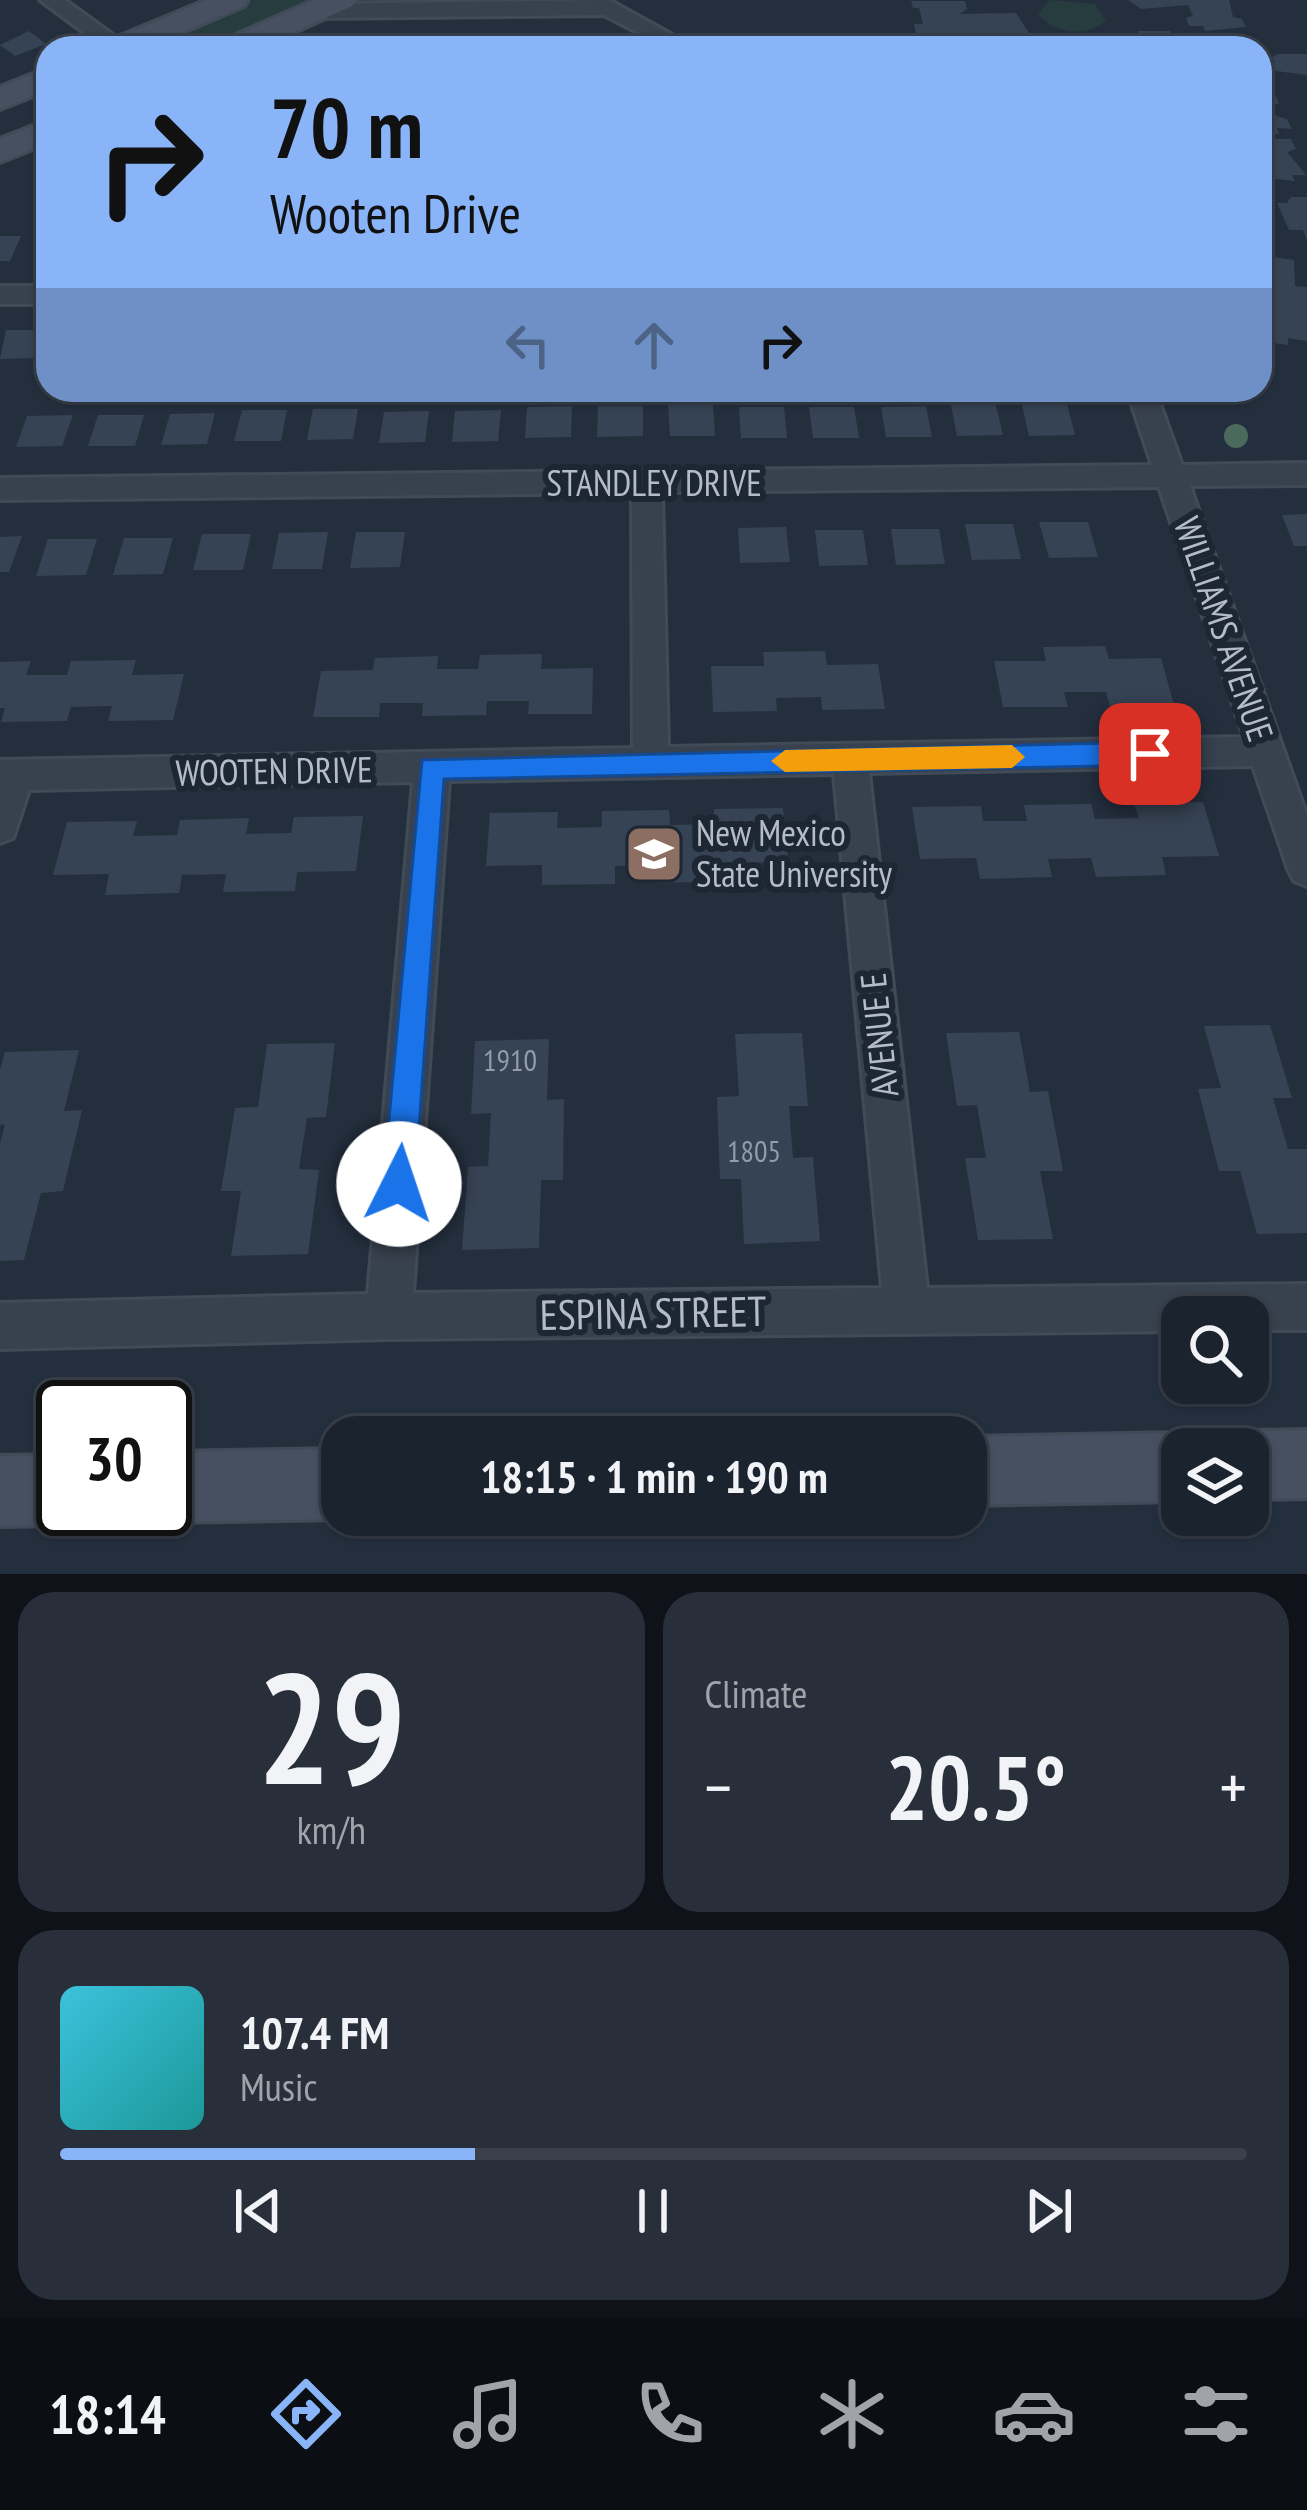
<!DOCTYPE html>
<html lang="en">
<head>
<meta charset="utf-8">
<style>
	:root { --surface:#1b232e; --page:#282f3a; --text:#f1f3f6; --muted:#a0a4aa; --line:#39404a; --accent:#8ab4f8 }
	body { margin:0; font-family:"PT Sans Narrow",sans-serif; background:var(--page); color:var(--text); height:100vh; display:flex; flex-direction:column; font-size:45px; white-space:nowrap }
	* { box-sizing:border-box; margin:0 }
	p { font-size:39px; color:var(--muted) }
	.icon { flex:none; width:66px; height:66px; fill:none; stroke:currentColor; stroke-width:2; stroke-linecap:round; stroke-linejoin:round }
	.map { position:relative; height:1574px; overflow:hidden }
	.side { display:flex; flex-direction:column; gap:18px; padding:18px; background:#0f1319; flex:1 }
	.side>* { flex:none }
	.top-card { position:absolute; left:36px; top:36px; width:1236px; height:366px; border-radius:36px; box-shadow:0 3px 9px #0004,0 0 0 3px var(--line); background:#8ab4f8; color:#111; overflow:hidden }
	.fabs { position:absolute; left:1161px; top:1296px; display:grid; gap:24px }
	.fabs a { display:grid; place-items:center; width:108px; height:108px; border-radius:24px; background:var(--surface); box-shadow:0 3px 9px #0004,0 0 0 3px var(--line); font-size:60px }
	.speed { position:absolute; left:36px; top:1380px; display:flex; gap:24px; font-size:60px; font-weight:700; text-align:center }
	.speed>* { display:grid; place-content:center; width:156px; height:156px; border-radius:50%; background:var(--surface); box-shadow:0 3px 9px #0004,0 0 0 3px var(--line); line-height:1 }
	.speed .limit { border:6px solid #111; border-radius:18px; background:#fff; color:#111 }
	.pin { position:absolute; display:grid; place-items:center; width:102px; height:102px; color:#fff; margin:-51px; border-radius:24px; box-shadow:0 6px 18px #0006 }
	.me { position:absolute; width:132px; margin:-66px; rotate:4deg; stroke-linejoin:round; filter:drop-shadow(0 0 9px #0008) }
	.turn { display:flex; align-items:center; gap:42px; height:252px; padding:0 36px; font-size:54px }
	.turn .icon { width:156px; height:156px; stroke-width:2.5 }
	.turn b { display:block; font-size:84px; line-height:102px }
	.lanes { display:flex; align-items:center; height:114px; padding:0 36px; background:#0003; justify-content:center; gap:60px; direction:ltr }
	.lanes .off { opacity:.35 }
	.big { font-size:90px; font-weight:800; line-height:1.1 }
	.side .card { flex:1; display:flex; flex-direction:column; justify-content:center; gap:18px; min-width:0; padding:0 42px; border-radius:36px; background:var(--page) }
	.side .dial { align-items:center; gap:0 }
	.dial b { font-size:156px; line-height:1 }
	.song { display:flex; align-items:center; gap:36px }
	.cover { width:144px; height:144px; border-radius:18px; background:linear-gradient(135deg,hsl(190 70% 55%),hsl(180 70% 35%)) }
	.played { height:12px; border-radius:6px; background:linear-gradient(90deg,var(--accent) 35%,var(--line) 35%) }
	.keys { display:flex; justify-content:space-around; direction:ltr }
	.heat { display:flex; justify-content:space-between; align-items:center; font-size:66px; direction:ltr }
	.side .tiles { flex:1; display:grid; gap:18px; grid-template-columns:1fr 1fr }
	.card:last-child { grid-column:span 2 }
	.trip { position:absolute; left:321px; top:1416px; width:666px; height:120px; border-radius:36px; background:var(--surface); box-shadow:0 3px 9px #0004,0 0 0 3px var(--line); font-weight:800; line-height:120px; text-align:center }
	.tab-bar { display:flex; height:192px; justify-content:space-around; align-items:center; background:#0b0e12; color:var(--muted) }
	.tab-bar .icon { width:84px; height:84px }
	.tab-bar .current { color:var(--accent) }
	.tab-bar b { font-size:54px; color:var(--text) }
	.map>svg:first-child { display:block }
	.green { fill:#263c3f }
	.building { fill:#364354 }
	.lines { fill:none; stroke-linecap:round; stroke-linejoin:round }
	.street-casing { stroke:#414a57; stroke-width:6 }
	.secondary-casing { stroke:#414a57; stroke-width:6 }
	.street { fill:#38414e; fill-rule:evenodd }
	.secondary { fill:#465061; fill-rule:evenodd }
	.tree { fill:#4b6a5d }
	.route { fill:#1a73e8; stroke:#114b97; stroke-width:3 }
	.slow { fill:#f59e0b }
	.labels { text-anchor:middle; stroke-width:12; stroke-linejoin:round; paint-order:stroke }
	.number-label { font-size:30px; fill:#929caa }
	.street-label { font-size:36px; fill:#b4bcc9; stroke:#1d2633 }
	.poi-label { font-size:36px; fill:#b4bcc9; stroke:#1d2633; text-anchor:start }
	.near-street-label { font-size:42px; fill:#b4bcc9; stroke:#1d2633 }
</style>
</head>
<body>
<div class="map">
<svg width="1307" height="1574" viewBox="0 0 1307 1574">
	<rect width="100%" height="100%" fill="#242f3e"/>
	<g class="green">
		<path d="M254,0H320L210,48H142Z"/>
		<path d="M1050,0L1095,4L1106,21C1085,38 1055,34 1038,14Z"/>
	</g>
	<g class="building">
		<path d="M1128,0H1229L1233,17L1242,19L1246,27L1205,31L1203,26H1189L1186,18L1193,16L1188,5L1141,9Z"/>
		<path d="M911,1H965L967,9L960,14L1016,13L1029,33H1015L1016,38H987L985,33H958L959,37L916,34L914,24H923L919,8H913Z"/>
		<path d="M29,31L46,44L15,56L0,45Z"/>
		<path d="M1138,31H1170L1172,36H1186L1189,44L1183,48H1142L1132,44L1129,35H1139Z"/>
		<path d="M514,34L513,48H478L479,35Z"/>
		<path d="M537,34H571L570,48H536Z"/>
		<path d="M400,35L398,48H362L365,36Z"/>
		<path d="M422,35H457L455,48H420Z"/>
		<path d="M307,36H344L341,48H305Z"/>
		<path d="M1278,54H1307V75L1269,70L1265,62H1275L1272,57Z"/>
		<path d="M1260,94H1275L1279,103L1272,106L1276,116L1287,119L1292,129L1277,128L1279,134H1274L1276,139H1291L1296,149L1287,152L1306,175H1292L1295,181L1260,177Z"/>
		<path d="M1291,197H1307V240L1303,230H1289L1277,203H1287Z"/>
		<path d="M0,236H21L10,261H0Z"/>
		<path d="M1260,255L1294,260L1295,286L1307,287V341L1288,338V345L1260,341Z"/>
		<path d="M6,330H48L38,358L0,359Z"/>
		<path d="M1067,404L1075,435L1029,436L1022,405Z"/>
		<path d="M668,405H713L715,436H670Z"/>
		<path d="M951,405H996L1003,435L957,436Z"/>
		<path d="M572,406L571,437L525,438L527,407Z"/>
		<path d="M598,406H643V436L597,437Z"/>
		<path d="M926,406L932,437H886L881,407Z"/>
		<path d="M739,407H784L787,438H741Z"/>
		<path d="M809,407H854L859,438H813Z"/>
		<path d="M313,409H358L353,439L307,440Z"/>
		<path d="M242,410H287L281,441H234Z"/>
		<path d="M501,410L498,441L452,442L455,411Z"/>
		<path d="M429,411L425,442L379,443L384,412Z"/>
		<path d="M215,413L207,444L161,445L170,414Z"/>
		<path d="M73,415L62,446L16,447L27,416Z"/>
		<path d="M98,415H144L135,446H88Z"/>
		<path d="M1307,514V546H1294L1282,515Z"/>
		<path d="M1039,522H1088L1098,557L1049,558Z"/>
		<path d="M965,524H1013L1021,559L972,560Z"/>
		<path d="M786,527L790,562L740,563L738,528Z"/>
		<path d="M891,529H939L945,564L896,565Z"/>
		<path d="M815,530H863L868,565L819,566Z"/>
		<path d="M328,532L322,569H272L279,533Z"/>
		<path d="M356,532H405L400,567L350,568Z"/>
		<path d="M202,534H251L243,570H193Z"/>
		<path d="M22,536L9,572H0V537Z"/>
		<path d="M124,538H173L163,574L113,575Z"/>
		<path d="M48,539H97L86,575L36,576Z"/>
		<path d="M1105,646L1109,659L1161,658L1174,705L1110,706L1106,692H1064L1068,707H1003L994,661H1046L1043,647Z"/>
		<path d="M825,651L827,665L878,664L885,709L822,710L821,697L776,698L777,711L713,712L711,666H764L763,652Z"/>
		<path d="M542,654L541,669L593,668L592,714H528L529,701H487L486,715L422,716L423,703H380L379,717H313L321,671L373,670L375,658L438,656L437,669H478L480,655Z"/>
		<path d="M136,660L132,675L184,674L173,720L108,721L112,706L71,707L67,721L1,722L5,708H0V662L31,661L26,675H67L71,661Z"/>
		<path d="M1203,802L1219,856L1162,857L1166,875L1096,877L1091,858L1048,859L1052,877L980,879L976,858L920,859L912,807L981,806L983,821H1027L1024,805L1091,804L1095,819L1139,818L1134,803Z"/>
		<path d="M783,808L788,862L729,863L730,881L659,883L658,865L615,866V884L542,885V865L486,866L490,813L558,812L557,828L602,827V811L669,810L670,825L714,824V809Z"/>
		<path d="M363,816L356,871L297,872L295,891L223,892L226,874L182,875L179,893L105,895L109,874L53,875L67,822L137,821L133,836L177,835L180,820L249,818L246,834L291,833L294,817Z"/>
		<path d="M1270,1025L1292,1098H1273L1288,1149H1307V1233L1257,1234L1240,1171H1219L1198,1089L1221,1088L1204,1026Z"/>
		<path d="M1019,1032L1030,1092L1048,1091L1063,1171H1040L1053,1239L978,1240L965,1158H986L977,1105L957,1106L946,1033Z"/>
		<path d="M802,1033L808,1106H789L793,1158L813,1157L820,1241L744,1244L741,1179H720L717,1097L739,1096L735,1034Z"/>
		<path d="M549,1039L547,1100L564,1099L563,1180H541L539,1248L462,1250L468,1167L488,1166L491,1113L471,1114L475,1041Z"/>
		<path d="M335,1043L326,1117L307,1118L299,1169L319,1170L308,1254L231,1256L241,1191H221L235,1108L258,1107L267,1044Z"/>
		<path d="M79,1050L64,1111L82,1110L63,1191L41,1193L24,1260L0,1261V1144L5,1124L0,1125V1070L5,1052Z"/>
	</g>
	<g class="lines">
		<g class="street-casing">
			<g id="street">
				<path d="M40,0H65L131,48H105Z"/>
				<path d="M609,0L696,48H668L604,15L316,18L305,11L316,4Z"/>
				<rect x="0" y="286" width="48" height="18"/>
				<path d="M1127,390H1155L1182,465L1307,463V485L1190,486L1307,816V886L1294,881L1288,869L1253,766L869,773L927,1288L1307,1284V1330H1248V1317H1182V1331L389,1339L0,1349V1303L368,1294L413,782L29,790L13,838L0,843V760L633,748L632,493L0,500V478L1152,465ZM1159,487L1244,737L668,747L662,492ZM834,774L882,1288L413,1293L449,781Z"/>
			</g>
		</g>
		<g class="secondary-casing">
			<g id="secondary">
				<path d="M207,0H248L244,6L146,48H103L108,41Z"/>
				<path d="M315,0H356L352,6L259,48H217L222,41Z"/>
				<path d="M48,68V90L0,109V87Z"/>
				<path d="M48,120V143L0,162V139Z"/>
				<path d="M1307,1430V1498L1248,1499V1449H1220L1224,1441L1248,1431Z"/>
				<path d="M1182,1433L1206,1443L1209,1449H1182V1501L966,1505V1437Z"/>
				<path d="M342,1449V1515H351L342,1519L165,1522L140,1509H165V1452Z"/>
				<path d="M63,1455V1509H90L87,1514L63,1525L0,1526V1456Z"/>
			</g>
		</g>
		<use href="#street" class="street"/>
		<use href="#secondary" class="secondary"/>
	</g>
	<circle class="tree" cx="1236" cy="436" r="12"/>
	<path class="route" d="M1150,742L1164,754L1150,765L444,779L415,1184L411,1195L399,1200L387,1195L383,1184L422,760Z"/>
	<path class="slow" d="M1012,745L1025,757L1012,768L785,772L771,761L785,750Z"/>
	<defs>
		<g id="university-square" transform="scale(3)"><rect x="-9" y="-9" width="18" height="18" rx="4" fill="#8d6e63" stroke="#1d2633"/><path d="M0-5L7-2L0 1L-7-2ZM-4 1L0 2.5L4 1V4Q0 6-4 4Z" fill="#fff"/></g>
	</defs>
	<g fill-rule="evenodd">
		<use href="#university-square" x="654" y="854"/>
	</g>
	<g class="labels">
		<g class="number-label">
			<text x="510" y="1071">1910</text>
			<text x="754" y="1162">1805</text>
		</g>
		<g class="street-label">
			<text x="654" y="496">STANDLEY DRIVE</text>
			<text transform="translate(1224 629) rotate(71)" y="13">WILLIAMS AVENUE</text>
			<text transform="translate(274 771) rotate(-1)" y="13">WOOTEN DRIVE</text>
			<text transform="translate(879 1035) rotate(-96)" y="13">AVENUE E</text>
		</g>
		<g class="poi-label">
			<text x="696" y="846">New Mexico<tspan x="696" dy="41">State University</tspan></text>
		</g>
		<g class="near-street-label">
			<text transform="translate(653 1313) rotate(-1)" y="15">ESPINA STREET</text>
		</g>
	</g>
</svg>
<div class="fabs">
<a><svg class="icon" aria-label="search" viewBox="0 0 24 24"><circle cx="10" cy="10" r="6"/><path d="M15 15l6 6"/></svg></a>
<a><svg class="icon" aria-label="layers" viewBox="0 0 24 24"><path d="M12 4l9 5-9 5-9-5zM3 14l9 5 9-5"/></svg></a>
</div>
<div class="speed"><div class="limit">30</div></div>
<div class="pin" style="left:1150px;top:754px;background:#d93025"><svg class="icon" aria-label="arrive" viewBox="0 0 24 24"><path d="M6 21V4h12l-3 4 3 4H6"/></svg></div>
<svg class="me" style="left:399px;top:1184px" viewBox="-20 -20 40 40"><circle r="19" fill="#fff"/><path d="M0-13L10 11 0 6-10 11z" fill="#1a73e8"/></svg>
<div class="trip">18:15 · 1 min · 190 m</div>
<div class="top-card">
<div class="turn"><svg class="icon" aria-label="right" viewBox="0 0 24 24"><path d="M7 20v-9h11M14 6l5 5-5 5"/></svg><div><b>70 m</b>Wooten Drive</div></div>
<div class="lanes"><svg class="icon off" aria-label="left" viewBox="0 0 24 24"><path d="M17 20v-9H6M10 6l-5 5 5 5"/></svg><svg class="icon off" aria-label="ahead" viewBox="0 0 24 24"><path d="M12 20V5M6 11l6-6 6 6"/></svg><svg class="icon" aria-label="right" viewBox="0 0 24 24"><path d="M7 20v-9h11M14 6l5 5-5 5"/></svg></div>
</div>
</div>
<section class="side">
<div class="tiles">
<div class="card dial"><b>29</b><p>km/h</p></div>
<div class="card"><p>Climate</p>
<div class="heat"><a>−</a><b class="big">20.5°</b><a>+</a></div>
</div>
<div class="card">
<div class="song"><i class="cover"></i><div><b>107.4 FM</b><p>Music</p></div></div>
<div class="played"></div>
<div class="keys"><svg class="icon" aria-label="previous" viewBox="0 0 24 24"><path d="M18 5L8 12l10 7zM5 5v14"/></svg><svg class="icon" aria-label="pause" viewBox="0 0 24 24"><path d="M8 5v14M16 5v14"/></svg><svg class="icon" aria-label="next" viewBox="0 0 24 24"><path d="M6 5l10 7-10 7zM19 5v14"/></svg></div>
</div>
</div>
</section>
<nav class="tab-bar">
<b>18:14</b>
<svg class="icon current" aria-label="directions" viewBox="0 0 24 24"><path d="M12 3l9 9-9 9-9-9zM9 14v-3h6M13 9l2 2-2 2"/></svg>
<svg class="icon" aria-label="music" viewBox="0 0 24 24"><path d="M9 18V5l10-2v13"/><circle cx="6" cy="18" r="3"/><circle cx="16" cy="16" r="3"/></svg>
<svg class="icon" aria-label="phone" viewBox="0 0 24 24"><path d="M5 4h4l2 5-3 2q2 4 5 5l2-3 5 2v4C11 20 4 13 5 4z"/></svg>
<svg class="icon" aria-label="climate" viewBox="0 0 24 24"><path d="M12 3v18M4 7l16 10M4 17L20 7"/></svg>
<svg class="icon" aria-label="car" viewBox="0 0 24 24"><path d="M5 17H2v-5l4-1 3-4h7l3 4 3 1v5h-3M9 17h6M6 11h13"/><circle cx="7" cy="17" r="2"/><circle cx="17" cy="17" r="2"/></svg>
<svg class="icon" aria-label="filters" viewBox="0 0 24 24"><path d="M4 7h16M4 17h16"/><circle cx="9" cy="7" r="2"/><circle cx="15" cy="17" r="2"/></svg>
</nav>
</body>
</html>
